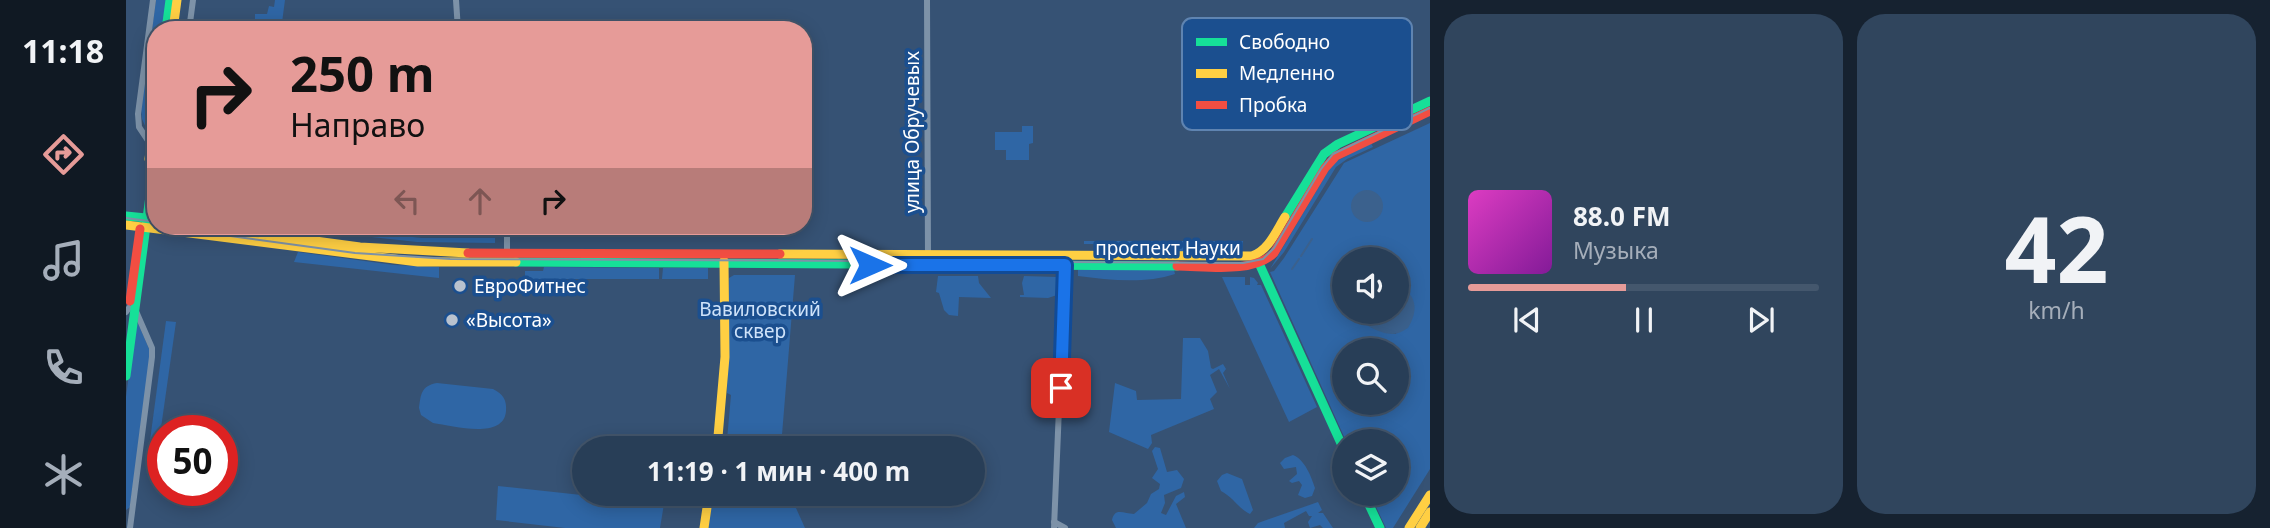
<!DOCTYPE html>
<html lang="ru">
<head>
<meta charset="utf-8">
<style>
	:root { --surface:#283e57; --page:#30455d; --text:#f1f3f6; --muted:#a5aeba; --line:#44576d; --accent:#e69b98 }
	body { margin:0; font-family:"Noto Sans",sans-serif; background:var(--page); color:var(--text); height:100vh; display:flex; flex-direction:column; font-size:26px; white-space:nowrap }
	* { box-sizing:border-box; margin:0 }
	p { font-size:23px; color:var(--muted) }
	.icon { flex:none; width:38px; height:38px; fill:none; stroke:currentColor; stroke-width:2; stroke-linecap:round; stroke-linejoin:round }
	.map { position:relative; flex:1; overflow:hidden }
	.details { display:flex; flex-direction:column; gap:14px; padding:14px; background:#162230; width:840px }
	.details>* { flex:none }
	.top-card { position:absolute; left:21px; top:21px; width:665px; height:214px; border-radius:28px; box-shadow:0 4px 18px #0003,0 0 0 2px var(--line); background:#e69b98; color:#111; overflow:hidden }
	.fabs { position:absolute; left:1206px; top:247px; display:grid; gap:14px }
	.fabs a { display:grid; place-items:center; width:77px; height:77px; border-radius:50%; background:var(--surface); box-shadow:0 4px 18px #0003,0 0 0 2px var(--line); font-size:35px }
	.speed { position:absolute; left:21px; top:415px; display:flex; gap:14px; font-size:35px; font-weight:700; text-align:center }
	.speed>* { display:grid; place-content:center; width:91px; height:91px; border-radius:50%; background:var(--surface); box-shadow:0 4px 18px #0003,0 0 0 2px var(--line); line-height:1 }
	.speed .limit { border:10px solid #d22; background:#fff; color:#111 }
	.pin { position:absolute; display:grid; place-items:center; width:60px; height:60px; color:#fff; margin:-30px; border-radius:14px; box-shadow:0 4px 10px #0006 }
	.me { position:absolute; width:77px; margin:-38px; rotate:90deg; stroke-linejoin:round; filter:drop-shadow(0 0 5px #0008) }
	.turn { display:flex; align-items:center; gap:24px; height:147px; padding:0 28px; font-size:32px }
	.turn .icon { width:91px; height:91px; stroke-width:2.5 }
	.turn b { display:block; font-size:49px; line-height:60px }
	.lanes { display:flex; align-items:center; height:66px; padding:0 28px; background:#0003; justify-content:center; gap:35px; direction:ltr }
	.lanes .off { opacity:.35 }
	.details .widget { flex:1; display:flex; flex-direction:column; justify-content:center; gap:10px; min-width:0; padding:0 24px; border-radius:28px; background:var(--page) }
	.details .dial { align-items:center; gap:0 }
	.dial b { font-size:91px; line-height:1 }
	.song { display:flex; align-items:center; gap:21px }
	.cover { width:84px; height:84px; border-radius:10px; background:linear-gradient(135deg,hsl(310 70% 55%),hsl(290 70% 35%)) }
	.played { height:7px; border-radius:4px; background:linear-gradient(90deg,var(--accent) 45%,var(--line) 45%) }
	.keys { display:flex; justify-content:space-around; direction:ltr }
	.details .tiles { flex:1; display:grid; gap:14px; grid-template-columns:repeat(2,1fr) }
	.trip { position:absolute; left:446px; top:436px; width:413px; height:70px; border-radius:35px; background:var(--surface); box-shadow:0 4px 18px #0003,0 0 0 2px var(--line); font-weight:700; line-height:70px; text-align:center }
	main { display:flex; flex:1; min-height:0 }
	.tab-bar { display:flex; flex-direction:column; width:126px; justify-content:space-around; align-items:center; background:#101923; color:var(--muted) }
	.tab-bar .icon { width:49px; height:49px }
	.tab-bar .current { color:var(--accent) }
	.tab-bar b { font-size:32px; color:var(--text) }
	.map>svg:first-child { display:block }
	.green { fill:#2f66a5; fill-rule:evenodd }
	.water { fill:#3b618d }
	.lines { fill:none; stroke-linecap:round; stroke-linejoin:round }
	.stream { stroke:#3b618d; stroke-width:2 }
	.street { stroke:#7d92a8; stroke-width:6 }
	.fast { stroke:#16e098; stroke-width:9 }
	.slow { stroke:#ffcf43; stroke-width:9 }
	.jam { stroke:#f24e42; stroke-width:9 }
	.tram { stroke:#7e92a7; stroke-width:2 }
	.route-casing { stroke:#114b97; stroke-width:18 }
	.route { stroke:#1a73e8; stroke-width:12 }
	.poi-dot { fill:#b9c2ce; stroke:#1b4f8f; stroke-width:2.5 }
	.labels { text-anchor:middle; stroke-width:7; stroke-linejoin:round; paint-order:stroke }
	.street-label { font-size:19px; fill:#fff; stroke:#1b4f8f }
	.poi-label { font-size:19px; fill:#fff; stroke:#1b4f8f; text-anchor:start }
	.park-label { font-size:19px; fill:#cfe3fa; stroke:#1b4f8f }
	.key { fill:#1b4f8f; stroke:#5f84b1; stroke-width:2 }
	.key-label { font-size:19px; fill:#fff }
</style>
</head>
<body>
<main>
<nav class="tab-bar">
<b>11:18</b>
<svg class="icon current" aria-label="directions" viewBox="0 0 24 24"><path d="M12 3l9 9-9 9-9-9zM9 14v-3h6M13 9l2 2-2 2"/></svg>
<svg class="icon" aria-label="music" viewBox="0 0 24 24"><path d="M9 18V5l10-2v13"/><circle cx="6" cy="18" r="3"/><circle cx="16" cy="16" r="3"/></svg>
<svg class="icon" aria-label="phone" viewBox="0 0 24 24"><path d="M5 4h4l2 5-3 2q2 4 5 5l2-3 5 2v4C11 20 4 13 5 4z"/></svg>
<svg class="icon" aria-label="climate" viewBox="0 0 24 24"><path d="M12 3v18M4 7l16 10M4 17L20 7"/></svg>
</nav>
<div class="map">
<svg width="1304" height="528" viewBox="0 0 1304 528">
	<rect width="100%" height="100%" fill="#365274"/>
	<g class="green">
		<path d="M30,0H41L37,30H30V85L23,130H21L16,119L15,109Z"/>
		<path d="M149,0H159L155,30L131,27L129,30V14H141L143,6L148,7Z"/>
		<path d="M1304,123V469L1267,528H1260L1244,494H1270V441H1220L1144,272L1148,271L1158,258L1218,163ZM1218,259H1270L1271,285L1279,289L1270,334C1255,332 1235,326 1228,312H1218ZM1218,350H1270V402H1218Z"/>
		<path d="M896,126H907V143L903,144V160H880V150H869V132H896Z"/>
		<path d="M1245,143L1247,147L1221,159L1210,167L1158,252L1144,269L1207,163Z"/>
		<path d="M228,231L296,238H369V243L291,242L227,235Z"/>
		<path d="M958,241H1039L1040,253H995V244H958Z"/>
		<path d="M1043,241H1117L1116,253L1043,252Z"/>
		<path d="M172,252L268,265L313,267V278L168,262Z"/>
		<path d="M418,267L533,268V279H399V271H417Z"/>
		<path d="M537,268H582V279H536Z"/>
		<path d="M952,270H1048L1049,274C1019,284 983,280 952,276Z"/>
		<path d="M608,275H669L655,447L601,440L605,395L601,393L603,278Z"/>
		<path d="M812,276H852L853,283L865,298L833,297L832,316L823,315L818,310L813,293L810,292Z"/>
		<path d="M898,276L931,277V295L922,298L894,297V295H898L896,283Z"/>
		<path d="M1096,277H1119V285H1124V277L1128,278L1132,283L1131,285H1135L1191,407L1163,422Z"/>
		<path d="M40,321L50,322L32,449L23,448Z"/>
		<path d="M12,323L24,351V362L4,507L0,510V397L9,328Z"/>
		<path d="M1057,338H1074L1082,351L1085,368L1087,369L1097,364L1100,369L1097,373L1104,389L1093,369L1084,375L1091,392L1084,399L1088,409L1025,435L1026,443L1022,449L983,432L989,383L1010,391L1011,400L1055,399Z"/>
		<path d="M311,383L367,389C377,394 381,400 380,411C378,440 327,426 307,423L295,415L293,408C295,394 295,386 311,383Z"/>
		<path d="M1029,447L1034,448L1041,472L1051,470L1058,479L1055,488L1038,495L1039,503L1035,513L1040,515L1050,496L1058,492L1059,497L1050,504L1060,528H990L986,520C989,507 998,514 1008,514L1021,503L1025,494L1033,489L1034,484L1026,478L1032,469L1026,451Z"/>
		<path d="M1167,455C1179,460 1185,476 1189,488L1186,496L1179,498L1172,495L1176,485L1173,481L1166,483L1163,481L1171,474L1170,467L1158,469L1154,463L1159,458Z"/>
		<path d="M1101,473L1116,479L1127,510L1124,514C1113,509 1107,497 1095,491L1091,481L1096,475Z"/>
		<path d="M372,486L538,504L534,528H439L370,520Z"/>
		<path d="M588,494H659L665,497L679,528H582Z"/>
		<path d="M1192,502L1196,510L1192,513H1197L1207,528H1197L1194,525L1184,528L1182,522L1186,516H1183L1180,511L1158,523L1159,528H1128L1132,523Z"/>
	</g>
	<g class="water">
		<circle cx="1241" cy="206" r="16"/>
		<path d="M1271,285C1291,294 1293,310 1282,328C1277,331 1272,334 1266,334C1254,334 1233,323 1228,312H1254L1264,316L1273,313Z"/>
	</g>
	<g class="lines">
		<g class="stream">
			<path d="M1175,256L1186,239"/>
			<path d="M1166,269L1173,259"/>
		</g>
		<g class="street">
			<path d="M330,0L332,30"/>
			<path d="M801,0L802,257"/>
			<path d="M63,30L67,0"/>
			<path d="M25,145L13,127L12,114L27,0"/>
			<path d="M381,254V226"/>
			<path d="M0,312L3,308"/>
			<path d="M928,522L939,528"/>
			<path d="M4,528L26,357V348L9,309"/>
			<path d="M928,528L939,264"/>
		</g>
		<g class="fast">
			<path d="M40,30L44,0"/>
			<path d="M0,216L30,219"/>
			<path d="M1159,217L1198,154L1212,144L1304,101"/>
			<path d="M1132,261L1218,450"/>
			<path d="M390,262L1051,266"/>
			<path d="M0,376L30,151"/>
			<path d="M1238,494L1254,528"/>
		</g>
		<g class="slow">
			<path d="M47,30L51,0"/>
			<path d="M23,159L30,109"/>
			<path d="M0,225L292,262H390"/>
			<path d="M77,226L234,247L342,253"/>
			<path d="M654,254L1126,256C1143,250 1150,231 1159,217"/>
			<path d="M591,448L599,357L598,261"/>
			<path d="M578,528L583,494"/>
			<path d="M1283,528L1304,495"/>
			<path d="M1294,528L1304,512"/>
		</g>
		<g class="jam">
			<path d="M342,253L654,254"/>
			<path d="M1051,266C1080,266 1127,274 1148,253L1199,168L1210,156L1304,111"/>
			<path d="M4,301L14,229"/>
		</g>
		<g class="tram">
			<path d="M0,218L30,222"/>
			<path d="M31,226L229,253L324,259L1117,263L1137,259L1148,248L1195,169L1207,154L1304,108"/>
		</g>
	</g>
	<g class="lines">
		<g class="route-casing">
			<path id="route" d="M744,265H939L935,388"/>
		</g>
		<use href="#route" class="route"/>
	</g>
	<g class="poi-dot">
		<circle cx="334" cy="286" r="7"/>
		<circle cx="326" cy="320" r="7"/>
	</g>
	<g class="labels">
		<g class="street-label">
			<text transform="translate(786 132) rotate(-90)" y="7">улица Обручевых</text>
			<text x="1042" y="255">проспект Науки</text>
		</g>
		<g class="poi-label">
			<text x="348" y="293">ЕвроФитнес</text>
			<text x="340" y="327">«Высота»</text>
		</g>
		<g class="park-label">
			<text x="634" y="316">Вавиловский<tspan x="634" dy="22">сквер</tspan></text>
		</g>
	</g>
	<rect x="1056" y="18" width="230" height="112" rx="10" class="key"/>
	<rect x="1070" y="38" width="31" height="8" fill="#16e098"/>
	<rect x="1070" y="69" width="31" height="9" fill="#ffcf43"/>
	<rect x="1070" y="101" width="31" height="8" fill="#f24e42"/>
	<g class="key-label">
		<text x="1113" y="49">Свободно</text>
		<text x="1113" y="80">Медленно</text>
		<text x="1113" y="112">Пробка</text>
	</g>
</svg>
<div class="fabs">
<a><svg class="icon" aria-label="sound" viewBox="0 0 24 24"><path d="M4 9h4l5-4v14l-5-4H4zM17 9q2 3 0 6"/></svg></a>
<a><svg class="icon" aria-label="search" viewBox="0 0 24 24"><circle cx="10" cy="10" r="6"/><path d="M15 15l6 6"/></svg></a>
<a><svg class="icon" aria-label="layers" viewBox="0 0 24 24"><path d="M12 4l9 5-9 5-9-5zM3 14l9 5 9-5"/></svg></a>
</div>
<div class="speed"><div class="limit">50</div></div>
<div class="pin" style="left:935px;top:388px;background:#d93025"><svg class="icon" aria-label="arrive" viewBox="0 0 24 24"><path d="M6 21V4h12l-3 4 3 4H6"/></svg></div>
<svg class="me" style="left:744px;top:265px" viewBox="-20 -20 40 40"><path d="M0-17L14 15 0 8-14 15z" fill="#1a73e8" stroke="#fff" stroke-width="4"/></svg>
<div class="trip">11:19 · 1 мин · 400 m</div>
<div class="top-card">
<div class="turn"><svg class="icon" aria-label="right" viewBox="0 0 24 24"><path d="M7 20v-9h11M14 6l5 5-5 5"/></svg><div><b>250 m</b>Направо</div></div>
<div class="lanes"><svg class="icon off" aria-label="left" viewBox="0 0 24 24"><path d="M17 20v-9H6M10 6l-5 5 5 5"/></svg><svg class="icon off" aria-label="ahead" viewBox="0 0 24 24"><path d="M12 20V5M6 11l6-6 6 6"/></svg><svg class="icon" aria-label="right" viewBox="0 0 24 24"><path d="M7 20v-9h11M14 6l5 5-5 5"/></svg></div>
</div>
</div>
<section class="details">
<div class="tiles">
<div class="widget">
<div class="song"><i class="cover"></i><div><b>88.0 FM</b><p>Музыка</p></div></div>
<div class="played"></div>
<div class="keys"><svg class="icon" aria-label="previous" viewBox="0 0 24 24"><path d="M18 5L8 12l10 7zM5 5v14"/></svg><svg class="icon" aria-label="pause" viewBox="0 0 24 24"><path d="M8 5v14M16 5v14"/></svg><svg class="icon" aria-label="next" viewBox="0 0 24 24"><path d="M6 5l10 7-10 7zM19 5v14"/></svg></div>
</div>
<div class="widget dial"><b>42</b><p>km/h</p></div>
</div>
</section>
</main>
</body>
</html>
